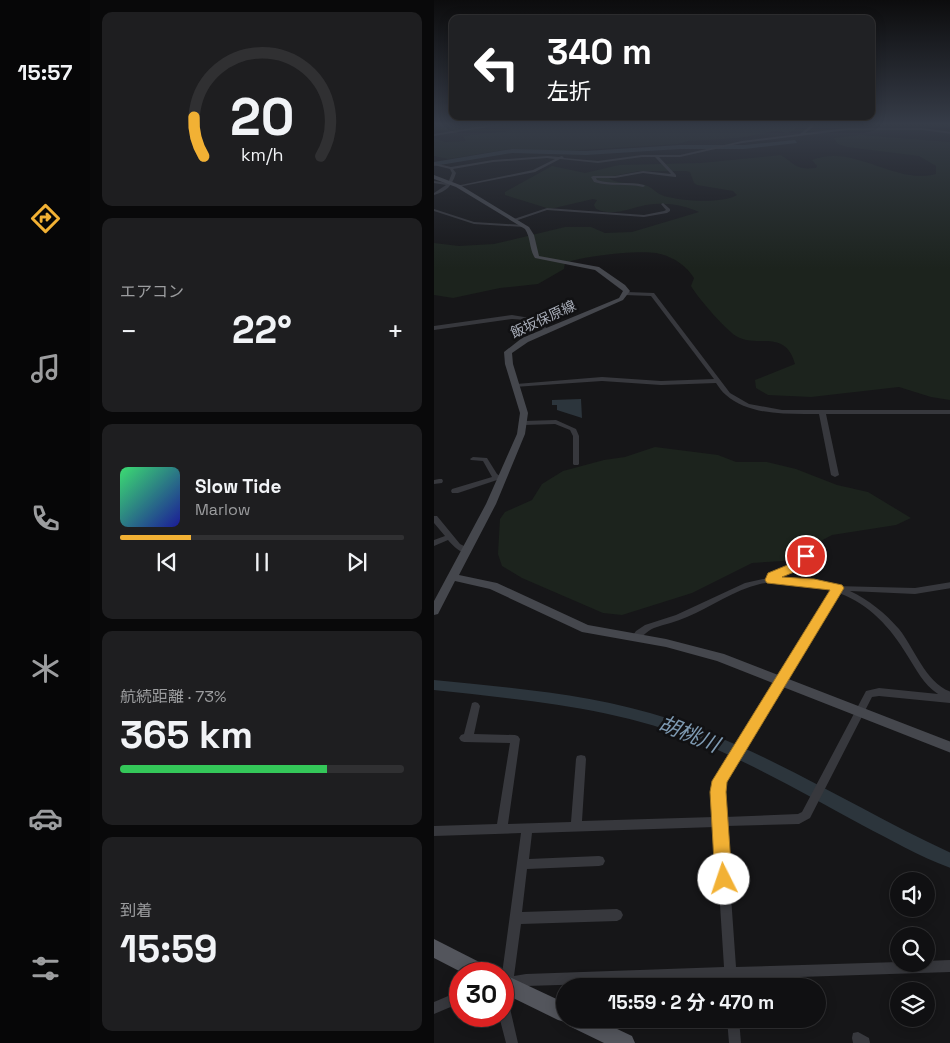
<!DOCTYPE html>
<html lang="ja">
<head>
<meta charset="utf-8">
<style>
	:root { --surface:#101012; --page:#1e1e20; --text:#f1f3f6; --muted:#9c9d9f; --line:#303032; --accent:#f2b134 }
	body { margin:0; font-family:"Space Grotesk","Noto Sans JP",sans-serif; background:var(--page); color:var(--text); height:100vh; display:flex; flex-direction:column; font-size:19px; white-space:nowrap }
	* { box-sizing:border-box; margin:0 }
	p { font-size:16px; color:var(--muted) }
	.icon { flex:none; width:28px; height:28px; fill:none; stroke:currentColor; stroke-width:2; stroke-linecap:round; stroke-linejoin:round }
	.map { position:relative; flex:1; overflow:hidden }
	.side { display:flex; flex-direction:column; gap:12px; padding:12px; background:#09090a; width:344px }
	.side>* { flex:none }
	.hud { position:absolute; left:15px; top:15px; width:426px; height:105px; border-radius:10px; box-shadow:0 2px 12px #0003,0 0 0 1px var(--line); background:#202124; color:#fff; overflow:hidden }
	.tools { position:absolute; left:456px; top:872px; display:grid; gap:10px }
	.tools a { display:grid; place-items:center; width:45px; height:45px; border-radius:50%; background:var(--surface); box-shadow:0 2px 12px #0003,0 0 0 1px var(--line); font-size:25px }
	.speed { position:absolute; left:15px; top:962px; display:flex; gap:10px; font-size:25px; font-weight:700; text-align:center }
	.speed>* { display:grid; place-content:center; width:65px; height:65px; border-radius:50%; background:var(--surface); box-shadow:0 2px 12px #0003,0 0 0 1px var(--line); line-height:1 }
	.speed .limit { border:8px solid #d22; background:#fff; color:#111 }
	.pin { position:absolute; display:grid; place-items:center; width:42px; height:42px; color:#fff; margin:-21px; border:2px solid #fff; border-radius:50%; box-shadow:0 1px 5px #0007 }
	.me { position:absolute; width:55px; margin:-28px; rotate:356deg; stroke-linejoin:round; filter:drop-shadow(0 0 4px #0008) }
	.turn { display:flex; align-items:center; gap:18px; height:105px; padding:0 15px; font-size:22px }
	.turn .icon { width:65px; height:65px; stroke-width:2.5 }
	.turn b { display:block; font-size:35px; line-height:42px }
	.big { font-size:38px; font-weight:700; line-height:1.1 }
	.side .widget { flex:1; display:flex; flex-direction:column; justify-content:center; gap:8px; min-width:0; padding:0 18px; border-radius:10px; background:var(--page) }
	.side .dial { align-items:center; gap:0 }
	.dial svg { height:130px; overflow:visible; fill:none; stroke:var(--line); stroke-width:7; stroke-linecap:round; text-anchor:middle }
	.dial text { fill:var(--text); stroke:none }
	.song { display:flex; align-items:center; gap:15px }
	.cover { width:60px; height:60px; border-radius:8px; background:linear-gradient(135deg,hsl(140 70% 55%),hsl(240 70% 35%)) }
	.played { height:5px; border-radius:2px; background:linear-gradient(90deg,var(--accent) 25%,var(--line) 25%) }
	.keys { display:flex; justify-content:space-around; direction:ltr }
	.heat { display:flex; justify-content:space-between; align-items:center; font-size:28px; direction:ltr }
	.charge { height:8px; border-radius:4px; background:linear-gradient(90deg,#34c759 73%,var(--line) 0) }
	.trip { position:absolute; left:122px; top:978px; width:270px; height:50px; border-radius:25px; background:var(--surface); box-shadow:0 2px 12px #0003,0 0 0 1px var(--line); font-weight:700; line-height:50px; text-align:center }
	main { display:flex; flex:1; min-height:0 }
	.tab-bar { display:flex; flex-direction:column; width:90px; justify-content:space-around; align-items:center; background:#060607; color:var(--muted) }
	.tab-bar .icon { width:35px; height:35px }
	.tab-bar .on { color:var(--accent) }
	.tab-bar b { font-size:22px; color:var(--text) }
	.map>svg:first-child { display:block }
	.green { fill:#1c231d; fill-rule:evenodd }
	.water { fill:#2c353c }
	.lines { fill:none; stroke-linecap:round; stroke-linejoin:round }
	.river { fill:#2c353c; fill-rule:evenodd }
	.street { fill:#37383d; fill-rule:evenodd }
	.secondary { fill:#45474d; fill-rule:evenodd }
	.primary { fill:#53555c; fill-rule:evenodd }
	.route { fill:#f2b134; stroke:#9d7322 }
	.labels { text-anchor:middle; stroke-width:5; stroke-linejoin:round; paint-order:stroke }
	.far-street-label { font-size:14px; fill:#a8adb8; stroke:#111113 }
	.near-water-label { font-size:21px; font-style:italic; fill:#7f9bb3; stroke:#111113 }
</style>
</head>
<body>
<main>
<nav class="tab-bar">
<b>15:57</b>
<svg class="icon on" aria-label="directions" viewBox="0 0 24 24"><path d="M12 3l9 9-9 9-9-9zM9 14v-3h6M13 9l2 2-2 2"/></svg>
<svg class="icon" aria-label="music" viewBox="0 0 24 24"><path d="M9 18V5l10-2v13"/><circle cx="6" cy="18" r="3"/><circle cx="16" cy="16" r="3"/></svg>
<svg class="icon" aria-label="phone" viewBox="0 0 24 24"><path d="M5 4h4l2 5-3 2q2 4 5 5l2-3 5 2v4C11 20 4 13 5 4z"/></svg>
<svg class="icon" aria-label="climate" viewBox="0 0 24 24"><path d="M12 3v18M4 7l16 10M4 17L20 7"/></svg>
<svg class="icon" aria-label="car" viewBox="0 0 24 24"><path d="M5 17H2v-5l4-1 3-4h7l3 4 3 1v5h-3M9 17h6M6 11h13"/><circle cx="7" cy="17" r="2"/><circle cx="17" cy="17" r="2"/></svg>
<svg class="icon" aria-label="filters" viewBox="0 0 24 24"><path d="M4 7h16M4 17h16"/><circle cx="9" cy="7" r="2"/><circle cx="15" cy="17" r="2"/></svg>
</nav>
<section class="side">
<div class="widget dial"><svg viewBox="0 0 100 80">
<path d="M14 69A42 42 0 1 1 86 69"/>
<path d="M14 69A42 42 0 0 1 8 45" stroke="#f2b134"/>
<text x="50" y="56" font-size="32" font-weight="700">20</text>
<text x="50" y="72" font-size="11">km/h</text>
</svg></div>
<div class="widget"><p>エアコン</p>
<div class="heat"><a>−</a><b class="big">22°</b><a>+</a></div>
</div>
<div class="widget">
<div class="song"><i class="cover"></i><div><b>Slow Tide</b><p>Marlow</p></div></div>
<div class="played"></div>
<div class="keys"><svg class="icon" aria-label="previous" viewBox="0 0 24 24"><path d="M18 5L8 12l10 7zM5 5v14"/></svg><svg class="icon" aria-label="pause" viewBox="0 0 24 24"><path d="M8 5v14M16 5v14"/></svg><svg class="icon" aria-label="next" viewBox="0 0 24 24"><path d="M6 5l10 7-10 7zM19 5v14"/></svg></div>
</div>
<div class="widget"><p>航続距離 · 73%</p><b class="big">365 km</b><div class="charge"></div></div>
<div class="widget"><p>到着</p><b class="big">15:59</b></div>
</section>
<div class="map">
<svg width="517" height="1043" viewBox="0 0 517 1043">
	<rect width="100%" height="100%" fill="#161618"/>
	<g class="green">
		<path d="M10,123H67L68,124L22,131L0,130V126Z"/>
		<path d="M84,123H356L362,125L361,130L353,133L342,131L305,138L254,141L244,144L130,151L76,149L14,159L0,156V138L11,142L32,141L29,136L75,131L77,127Z"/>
		<path d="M426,135L516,142V400L497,397L465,387L377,397L334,395L322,388L321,380L361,364C351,328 323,349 302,336C291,329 264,298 257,286L260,278C252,265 238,256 222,253C202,250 150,256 131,263L130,269L104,284L66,288L19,298L0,295V243L25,246L60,244L131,227H157L171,233L198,232L265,212C248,204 230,202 212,205C196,208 179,217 162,209L160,205L163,200L159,199L116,209L71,195V192L118,166L151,173L185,165L267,163L347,155C362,165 362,170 382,168L383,166L378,160C419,143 461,185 502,174V166L485,156L413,147L404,144L400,138ZM205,171H252L256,172L260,183L263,185L299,191L303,195C288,204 247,201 230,196C223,194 218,187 211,185C199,182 182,185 174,177Z"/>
		<path d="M221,447L284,455L302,462H333L362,469L403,485L434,492L477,518L462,525L398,535L349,561L318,563L258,593L188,615L169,613L88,578L68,566L64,554L66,519L71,512L98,500L108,484L129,471L170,460L191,457Z"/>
	</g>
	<path class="water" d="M147,399L148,418L123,410V405H118V400Z"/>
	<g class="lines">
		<g class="river">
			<path d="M361,140L363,143L310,149H246L152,155L78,153L0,166V162L78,149L152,151L246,145H310Z"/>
			<path d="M0,680C79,688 159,694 236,719C334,751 422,809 517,853V868C486,857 457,840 428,825C375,796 322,766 266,742C182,707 90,700 0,690Z"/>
		</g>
		<g class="street">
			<path d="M69,123H78L0,136V134Z"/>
			<path d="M375,123H379V127L371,133L414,128H488L517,132V134L488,130H414L308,143L246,157H225L242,175V177H241L209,173L181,178H162L163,180C178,185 195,181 210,185L211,186L209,187C193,183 176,187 160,182L157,177L159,176H181L209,171L237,174L221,157H208L164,163L126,159L101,172L24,187L22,186L99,170L121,159L113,158L59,162L19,169L22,173C18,186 13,191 0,195V193L12,185L0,183V181L14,183L18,173L16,169L0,165V163L17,167L59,160L113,156L125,157L128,156L130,158L164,161L208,155H246L308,141L366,134L375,127Z"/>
			<path d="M229,203L236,209V211L233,213L210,217L113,210L81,221L77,220L113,208L210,215L230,211L232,210L227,204Z"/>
			<path d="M0,209L40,222L90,225L92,226L90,227L40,224L0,211Z"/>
			<path d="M193,292L220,293L296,393L315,404L348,410H517V414H392L405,475L401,477L397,475L385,414C356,414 315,416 292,395C288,392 285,387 282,383L227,385L168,381L80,387L79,386L82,384L168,377L227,381L280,379L217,296L191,295L190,294Z"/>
			<path d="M78,315L96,318L116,330L115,331H111L93,320L78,319L0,330V326Z"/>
			<path d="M122,420L142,429L145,436V464L144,465H140L139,464V436L136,430L121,424L90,425L87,423L90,421Z"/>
			<path d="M39,457L53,458L63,474L70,479L68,480H63L24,493H18L17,491L18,489L58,477L49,461L37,460L36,459Z"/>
			<path d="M5,479H8L9,481L8,483L0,484V480Z"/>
			<path d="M0,516H3L26,544L36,549L37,551L36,553C27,554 20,547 14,540L0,546V540L11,536L0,523Z"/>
			<path d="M372,553L376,556L363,569L343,577L384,582L401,586L481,588L517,582V588L481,594L416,591C435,600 451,613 465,629C481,649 491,682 517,692V703L445,696L438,697L376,818L365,824L292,826L302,967L465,962V964H492V961L517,960V972L303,979V986H291L290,980L92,986L86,987L76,992L69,988L68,974L87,833L0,836V826L63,824L76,743L30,742L27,741L25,738L27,735L30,734L38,703L41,702L44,703L46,706L40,734L81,735L84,736L86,739L74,824L137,822L142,759L143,756L147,755L151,756L152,759L148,821L280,817L279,792L282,778L398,591C376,585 349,579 326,584C300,590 277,607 253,617C242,622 231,624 220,628C212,631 205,642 198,640L197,638L202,631L211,625L242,615L311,583L334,578L335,574L357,565L369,554ZM405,593C435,604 457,628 473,655C482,669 489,684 504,694L445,688L432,691L368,812L364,814L291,817L289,792L291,782ZM281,827L290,967L92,974L80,976L87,924L183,921L187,919L189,915L187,911L183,909L88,912L93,869L165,866L169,865L171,861L169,857L165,856L95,859L98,833Z"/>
			<path d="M26,991V1003L0,1014V1002Z"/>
			<path d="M69,998L73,1000L75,1004L84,1043H72L65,1016H69Z"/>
			<path d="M293,1019H305L307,1043H295Z"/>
			<path d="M424,1032L435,1038L436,1043H419L418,1038L419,1033Z"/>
		</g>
		<path class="secondary" d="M0,175L26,185L95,227L100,235L105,256L165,267L191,285L196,291L189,300L94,342L78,353L79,364L94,413L91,434L62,504L25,575L63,583L154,625L232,639L290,654L517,742V753L283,661L232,647L148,632L56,589L21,581L4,614L0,615V601L52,504L83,434L86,413L71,364L70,352L88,338L185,298L189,291L161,270L101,258C95,249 97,238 91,229L22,187L0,179Z"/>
		<g class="primary">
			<path d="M0,939L57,968L60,974H31L0,958Z"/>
			<path d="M69,974L131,1003V1019H162L198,1036L201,1043H170L135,1026L133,1021L131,1022L124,1020L69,993Z"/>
		</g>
	</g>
	<linearGradient id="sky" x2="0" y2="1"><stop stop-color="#0c0c0d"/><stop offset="0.46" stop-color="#363c48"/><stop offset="1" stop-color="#363c48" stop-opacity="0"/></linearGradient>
	<rect width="517" height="269" fill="url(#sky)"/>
	<path class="route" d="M372,552L376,553V559L365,570L348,577L380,579L408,585L410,588L293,782L292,792L298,879L296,884L290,887L284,884L281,879L276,792L278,781L396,590L333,583L331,580L334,573L356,564Z"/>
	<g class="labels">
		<g class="far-street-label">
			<text transform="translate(109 319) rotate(-25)" y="5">飯坂保原線</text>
		</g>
		<g class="near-water-label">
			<text transform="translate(255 734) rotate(22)" y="7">胡桃川</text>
		</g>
	</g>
</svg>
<div class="tools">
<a><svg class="icon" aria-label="sound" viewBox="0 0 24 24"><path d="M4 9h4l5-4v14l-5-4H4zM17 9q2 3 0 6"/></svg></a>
<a><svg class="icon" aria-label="search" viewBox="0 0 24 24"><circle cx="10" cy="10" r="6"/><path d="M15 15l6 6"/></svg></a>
<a><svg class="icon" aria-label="layers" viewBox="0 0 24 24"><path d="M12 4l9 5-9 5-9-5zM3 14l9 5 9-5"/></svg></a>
</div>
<div class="speed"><div class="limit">30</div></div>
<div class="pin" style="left:372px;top:556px;background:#d93025"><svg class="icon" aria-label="arrive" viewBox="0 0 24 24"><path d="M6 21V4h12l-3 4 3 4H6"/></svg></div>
<svg class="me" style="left:290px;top:879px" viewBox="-20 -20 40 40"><circle r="19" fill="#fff"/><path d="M0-13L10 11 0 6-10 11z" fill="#f2b134"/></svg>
<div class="trip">15:59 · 2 分 · 470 m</div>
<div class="hud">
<div class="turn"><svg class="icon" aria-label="left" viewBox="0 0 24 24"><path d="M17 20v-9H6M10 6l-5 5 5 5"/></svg><div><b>340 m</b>左折</div></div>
</div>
</div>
</main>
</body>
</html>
